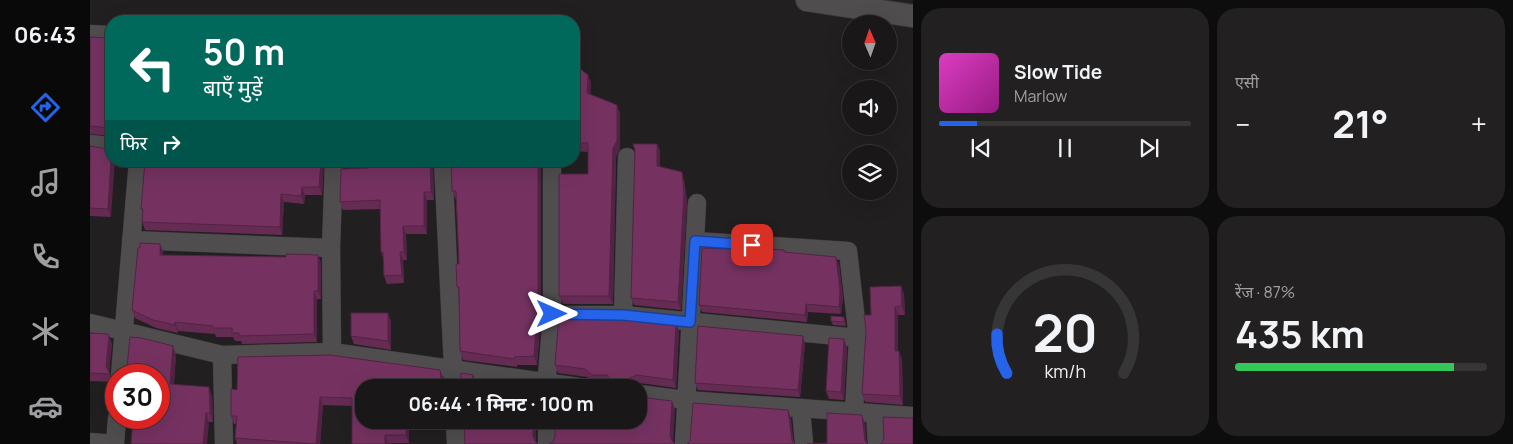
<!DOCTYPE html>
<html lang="hi">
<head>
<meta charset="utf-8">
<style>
	:root { --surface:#191718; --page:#222021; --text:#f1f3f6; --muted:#9f9fa2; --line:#373637; --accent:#2563eb }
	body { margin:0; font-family:Manrope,"Noto Sans Devanagari",sans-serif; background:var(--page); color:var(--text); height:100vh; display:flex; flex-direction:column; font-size:19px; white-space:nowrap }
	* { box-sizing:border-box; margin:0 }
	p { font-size:16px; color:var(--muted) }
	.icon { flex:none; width:28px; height:28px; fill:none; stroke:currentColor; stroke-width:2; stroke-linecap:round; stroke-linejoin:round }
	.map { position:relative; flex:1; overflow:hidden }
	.side { display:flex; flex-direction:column; gap:8px; padding:8px; background:#0e0d0d; width:600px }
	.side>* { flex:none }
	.hud { position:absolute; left:15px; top:15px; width:475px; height:152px; border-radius:20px; box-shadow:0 5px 20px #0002,0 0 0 1px var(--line); background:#00695c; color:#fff; overflow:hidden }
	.needle { width:32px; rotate:358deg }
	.buttons { position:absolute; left:752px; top:15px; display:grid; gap:10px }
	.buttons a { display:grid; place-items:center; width:55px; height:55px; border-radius:50%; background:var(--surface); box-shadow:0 5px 20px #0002,0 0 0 1px var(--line); font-size:25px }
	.speed { position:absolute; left:15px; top:364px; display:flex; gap:10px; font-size:25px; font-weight:700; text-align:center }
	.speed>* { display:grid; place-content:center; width:65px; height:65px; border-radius:50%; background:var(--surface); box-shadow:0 5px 20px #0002,0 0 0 1px var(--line); line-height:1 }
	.speed .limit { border:8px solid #d22; background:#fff; color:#111 }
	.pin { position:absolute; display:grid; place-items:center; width:42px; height:42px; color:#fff; margin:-21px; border-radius:10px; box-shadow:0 2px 8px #0006 }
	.me { position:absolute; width:55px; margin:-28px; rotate:90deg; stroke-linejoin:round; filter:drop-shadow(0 0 4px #0008) }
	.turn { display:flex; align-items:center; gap:18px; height:105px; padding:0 15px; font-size:22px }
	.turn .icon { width:65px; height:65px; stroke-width:2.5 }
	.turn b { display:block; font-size:35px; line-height:42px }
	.then { display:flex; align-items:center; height:48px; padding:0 15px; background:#0003; gap:10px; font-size:19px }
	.big { font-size:38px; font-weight:700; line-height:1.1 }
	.side .card { flex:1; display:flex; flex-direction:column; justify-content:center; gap:8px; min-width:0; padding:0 18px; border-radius:20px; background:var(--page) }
	.side .dial { align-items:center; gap:0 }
	.dial svg { height:130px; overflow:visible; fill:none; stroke:var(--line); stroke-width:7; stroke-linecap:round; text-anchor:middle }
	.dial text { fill:var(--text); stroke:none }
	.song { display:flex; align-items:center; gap:15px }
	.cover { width:60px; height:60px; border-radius:8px; background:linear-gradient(135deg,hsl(310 70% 55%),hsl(310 70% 35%)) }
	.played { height:5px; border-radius:2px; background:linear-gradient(90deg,var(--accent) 15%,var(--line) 15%) }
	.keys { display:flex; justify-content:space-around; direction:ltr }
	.heat { display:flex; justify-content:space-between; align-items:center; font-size:28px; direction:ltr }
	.charge { height:8px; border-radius:4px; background:linear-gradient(90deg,#34c759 87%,var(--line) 0) }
	.side .tiles { flex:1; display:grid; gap:8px; grid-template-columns:repeat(2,1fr) }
	.trip { position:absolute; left:265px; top:379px; width:292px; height:50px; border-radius:20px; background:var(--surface); box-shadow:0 5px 20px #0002,0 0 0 1px var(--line); font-weight:700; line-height:50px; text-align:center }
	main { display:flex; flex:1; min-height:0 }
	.menu { display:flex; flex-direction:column; width:90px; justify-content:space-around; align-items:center; background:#0a090a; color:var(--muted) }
	.menu .icon { width:35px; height:35px }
	.menu .current { color:var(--accent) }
	.menu b { font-size:22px; color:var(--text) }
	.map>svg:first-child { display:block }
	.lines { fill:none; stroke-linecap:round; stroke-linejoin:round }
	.minor-casing { stroke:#3b3a3b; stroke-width:19 }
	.tertiary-casing { stroke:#3b3a3b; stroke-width:24 }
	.minor { stroke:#504d4f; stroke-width:18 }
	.tertiary { stroke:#504d4f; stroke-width:22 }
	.wall { fill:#652b53 }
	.shaded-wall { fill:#522344 }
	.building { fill:#753261; stroke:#522344 }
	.route-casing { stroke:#184099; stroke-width:12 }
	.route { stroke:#2563eb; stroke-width:9 }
</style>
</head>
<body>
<main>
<nav class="menu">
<b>06:43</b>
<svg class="icon current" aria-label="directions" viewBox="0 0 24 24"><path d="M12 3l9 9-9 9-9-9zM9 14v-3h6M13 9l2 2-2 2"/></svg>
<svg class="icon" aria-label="music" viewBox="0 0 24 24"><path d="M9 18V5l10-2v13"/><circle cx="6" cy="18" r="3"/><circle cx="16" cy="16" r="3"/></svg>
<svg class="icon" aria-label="phone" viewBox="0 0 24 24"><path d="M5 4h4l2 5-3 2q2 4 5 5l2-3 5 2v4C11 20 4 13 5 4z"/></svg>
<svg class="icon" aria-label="climate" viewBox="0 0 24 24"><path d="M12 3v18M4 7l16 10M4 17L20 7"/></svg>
<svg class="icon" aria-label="car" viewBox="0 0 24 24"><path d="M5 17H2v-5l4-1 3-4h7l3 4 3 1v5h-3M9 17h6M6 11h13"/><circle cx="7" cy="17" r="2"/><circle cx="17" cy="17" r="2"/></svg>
</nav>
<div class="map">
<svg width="823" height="444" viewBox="0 0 823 444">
	<rect width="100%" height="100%" fill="#211f20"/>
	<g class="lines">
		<g class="minor-casing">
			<g id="minor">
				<path d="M0,34L21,35"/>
				<path d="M0,144L21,146"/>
				<path d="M353,161L364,388"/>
				<path d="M41,240L241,248"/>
				<path d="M605,241L758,251L768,338L764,412"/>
				<path d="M462,315H533L768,338"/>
				<path d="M533,315L537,157"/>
				<path d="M0,323L132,355L242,352L496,388"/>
				<path d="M242,352L241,248L244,161"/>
				<path d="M132,355L134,444"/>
				<path d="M30,375L48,161"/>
				<path d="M456,388L462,315V161"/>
				<path d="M549,394L596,400L823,416"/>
				<path d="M711,408L714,444"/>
				<path d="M785,414L787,444"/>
				<path d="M365,420L366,444"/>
				<path d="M457,420V444"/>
				<path d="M0,442L25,444"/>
				<path d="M25,444L27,418"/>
				<path d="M594,444L607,203"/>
			</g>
		</g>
		<g class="tertiary-casing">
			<path id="tertiary" d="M717,0L823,16"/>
		</g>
		<use href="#minor" class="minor"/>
		<use href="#tertiary" class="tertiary"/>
	</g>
	<g class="wall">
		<path d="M21,36V136L0,134V37L18,38Z"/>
		<path d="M484,64L498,75L501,83L500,94L530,113V149L526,157L523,304H473L469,296L498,174V152L484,151Z"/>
		<path d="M567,144L570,151V166L594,180L597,201L591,310L544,305L541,298Z"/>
		<path d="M0,146L21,217L0,216Z"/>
		<path d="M234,161L232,195H215L214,204L194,202L192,235L55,230L52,222L53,213L51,209Z"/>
		<path d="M451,161V315L447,365H427V367L373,360L370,351L369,292L367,287L369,264L366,200L362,191Z"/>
		<path d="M343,165L344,200H337V234H316L317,260H313L314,283L297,284L294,276L293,258L291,252L290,209L253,210L250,202Z"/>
		<path d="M70,244L73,252V255L196,257L228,255L231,263V299H227V342L152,344L151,341H145L143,337H126L125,334L88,331V333L66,328L45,318L42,310L50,248Z"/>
		<path d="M694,250L695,252L749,264L753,297L751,314L718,312L717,322L612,312L609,305Z"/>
		<path d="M811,286L814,295L815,315H808V351L812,359L813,405L775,402L772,394L781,315Z"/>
		<path d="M754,317L756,326L743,325L741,321Z"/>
		<path d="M301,321V350L264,344L261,336Z"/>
		<path d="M589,331L586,388L550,383L541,388H518V383H505L497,377L468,373L465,365Z"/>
		<path d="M0,333L19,336L22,344L19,373L23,382L0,381Z"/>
		<path d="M713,336L715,344L710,397L608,390L605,383Z"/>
		<path d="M754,339L757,348L754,400L739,399L736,391Z"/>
		<path d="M86,355L84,384L122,396L123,422L38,419L37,418H69Z"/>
		<path d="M240,355L350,370L353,378L354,388H274V420H319V443L262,444V406L233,405L230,444H147L145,438L146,424H144L141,416V389L147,390L148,357Z"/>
	</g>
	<g class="shaded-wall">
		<path d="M498,75L501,83L500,101L497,93Z"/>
		<path d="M527,105L530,113V149L526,157L523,304L519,296L523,148Z"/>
		<path d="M567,144L570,151V173L567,166Z"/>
		<path d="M21,161H25L21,217L18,209Z"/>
		<path d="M231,161H234L232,195L229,187Z"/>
		<path d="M340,161H341L343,165L344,200L341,192Z"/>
		<path d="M448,161H451V315L447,365L444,356Z"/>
		<path d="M592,172L594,180L597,201L591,310L588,302Z"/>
		<path d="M212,187L215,195L214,204L211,196Z"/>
		<path d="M334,192L337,200V234L334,226Z"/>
		<path d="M191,194L194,202L192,235L190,227Z"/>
		<path d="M313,226L316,234L317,260L314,252Z"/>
		<path d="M70,244L73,252V263L70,255Z"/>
		<path d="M310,252L313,260L314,283L312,275Z"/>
		<path d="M228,255L231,263V299L228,291Z"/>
		<path d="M746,257L749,264L753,297L751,314L749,307Z"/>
		<path d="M811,286L814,295L815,315L812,306Z"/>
		<path d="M224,291L227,299V342L224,334Z"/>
		<path d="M716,304L718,312L717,322L715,315Z"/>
		<path d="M805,307L808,315V359L805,351Z"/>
		<path d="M298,313L301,321V350L298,341Z"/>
		<path d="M85,322L88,331V333L85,325Z"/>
		<path d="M586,323L589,331L586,388L583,380Z"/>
		<path d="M19,336L22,344L19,374L16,366Z"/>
		<path d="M713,336L715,344L710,397L708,390Z"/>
		<path d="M754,339L757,348L754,400L751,392Z"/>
		<path d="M83,346L86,355L83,393L80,384Z"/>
		<path d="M809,351L812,359L813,405L810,396Z"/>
		<path d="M350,370L353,378L354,388L352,385Z"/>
		<path d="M383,375L386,383L385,388H382Z"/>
		<path d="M538,379L541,388H536V385Z"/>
		<path d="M119,387L122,396L123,422L120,413Z"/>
		<path d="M230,397L233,405L230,444H226Z"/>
		<path d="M582,401L585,409L583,444L580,436Z"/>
		<path d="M698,410L701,418L704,444L702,441Z"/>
		<path d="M116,413L119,422L117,444H113Z"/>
		<path d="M772,415L775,423L777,444L775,441Z"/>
		<path d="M316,420H319V443L316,435Z"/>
		<path d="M443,420H446V444L443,436Z"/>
		<path d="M295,435L298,443V444H295Z"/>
	</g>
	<g class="building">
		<path d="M21,36V128L0,126V37L18,38Z"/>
		<path d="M484,64L498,75L497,93L527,105V141L523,148L519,296H469V174H498V143H484Z"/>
		<path d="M543,144H567V166L592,172L594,193L588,302L541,298L545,150Z"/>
		<path d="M0,146L17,149L21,148V161L18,209L0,208Z"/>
		<path d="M55,161H231L229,187H212L211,196L191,194L190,227L52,222L53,209H51Z"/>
		<path d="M279,161H340L341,192H334V226H313L314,252H310L312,275L294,276L293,252H291L290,200L250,202L251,169L279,168Z"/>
		<path d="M361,161H448V306L444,356L424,357V359L370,351L369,287H367L366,264H369L366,191H362Z"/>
		<path d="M50,243L70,244V255L196,257V254L228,255V291H224V334L149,336V333H142V328H123V326L85,322V325L63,320L42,310L48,248H50Z"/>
		<path d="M635,246L694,250V252L746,257L750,290L749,307L716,304L715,315L609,305L612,248L635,249Z"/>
		<path d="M811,286L812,306L805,307V351H809L810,396L772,394L776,330L774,315H781L780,287Z"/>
		<path d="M261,313H298V341L261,336Z"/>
		<path d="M741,316L754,317V322L741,321Z"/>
		<path d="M469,317H530L586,323L583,380L547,375L538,379L536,385L537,388H518V375H502L495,369L465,365Z"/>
		<path d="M608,326L713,336L708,390L605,383Z"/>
		<path d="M0,333L18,334L19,336L16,366L20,374L0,373Z"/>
		<path d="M40,337L52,338L83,346L80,384L119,387L120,413H116L113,444H41L43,418H69V375H33L37,367Z"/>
		<path d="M739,338L754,339L751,392L736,391Z"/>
		<path d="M240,355L350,370L352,385L354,388H274V420H316V435H295V444H262V398L230,397L226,444L145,438L147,416H141V389L147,390L148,357Z"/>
		<path d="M371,373L383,375L382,388H368L370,385Z"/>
		<path d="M549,397L582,401L580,436L582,441L585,444H459L463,442L465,436V420H549Z"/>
		<path d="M603,403L698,410L702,441L705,444H597L600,441Z"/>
		<path d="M737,413L772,415L775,441L778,444H717L737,443Z"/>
		<path d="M793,417L820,418H823V444H790L794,440Z"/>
		<path d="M374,420H443V436L445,441L448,444H375Z"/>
	</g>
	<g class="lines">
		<g class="route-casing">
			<path id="route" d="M462,314L533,315L600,322L605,241L662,245"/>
		</g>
		<use href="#route" class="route"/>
	</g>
</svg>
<div class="buttons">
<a><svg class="needle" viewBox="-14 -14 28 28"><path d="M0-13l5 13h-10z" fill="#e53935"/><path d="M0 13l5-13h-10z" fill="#9f9fa2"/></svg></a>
<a><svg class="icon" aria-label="sound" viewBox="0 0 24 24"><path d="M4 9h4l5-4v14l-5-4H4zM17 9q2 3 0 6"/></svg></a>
<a><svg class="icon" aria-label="layers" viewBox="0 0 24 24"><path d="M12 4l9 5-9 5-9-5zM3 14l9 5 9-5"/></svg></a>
</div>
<div class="speed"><div class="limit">30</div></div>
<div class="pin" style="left:662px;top:245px;background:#d93025"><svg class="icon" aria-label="arrive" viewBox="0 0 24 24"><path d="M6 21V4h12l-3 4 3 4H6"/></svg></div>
<svg class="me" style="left:462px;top:314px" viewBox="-20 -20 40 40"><path d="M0-17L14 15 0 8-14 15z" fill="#2563eb" stroke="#fff" stroke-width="4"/></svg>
<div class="trip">06:44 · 1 मिनट · 100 m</div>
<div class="hud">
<div class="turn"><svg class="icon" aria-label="left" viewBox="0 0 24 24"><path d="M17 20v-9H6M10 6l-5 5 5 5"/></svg><div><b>50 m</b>बाएँ मुड़ें</div></div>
<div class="then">फिर<svg class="icon" aria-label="right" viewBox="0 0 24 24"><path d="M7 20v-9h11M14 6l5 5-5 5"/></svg></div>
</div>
</div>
<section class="side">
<div class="tiles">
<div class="card">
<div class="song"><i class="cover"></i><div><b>Slow Tide</b><p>Marlow</p></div></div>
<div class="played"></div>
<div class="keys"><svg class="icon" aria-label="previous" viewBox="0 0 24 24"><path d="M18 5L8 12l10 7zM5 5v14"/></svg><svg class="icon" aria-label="pause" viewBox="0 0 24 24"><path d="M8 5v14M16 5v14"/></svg><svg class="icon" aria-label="next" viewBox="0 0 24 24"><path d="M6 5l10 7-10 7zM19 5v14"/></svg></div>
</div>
<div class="card"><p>एसी</p>
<div class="heat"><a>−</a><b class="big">21°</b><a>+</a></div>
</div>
<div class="card dial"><svg viewBox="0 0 100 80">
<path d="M14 69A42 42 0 1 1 86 69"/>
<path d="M14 69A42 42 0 0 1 8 45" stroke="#2563eb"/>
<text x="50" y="56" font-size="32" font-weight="700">20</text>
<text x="50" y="72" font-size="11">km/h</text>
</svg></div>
<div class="card"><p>रेंज · 87%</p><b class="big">435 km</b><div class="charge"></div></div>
</div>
</section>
</main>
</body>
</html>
